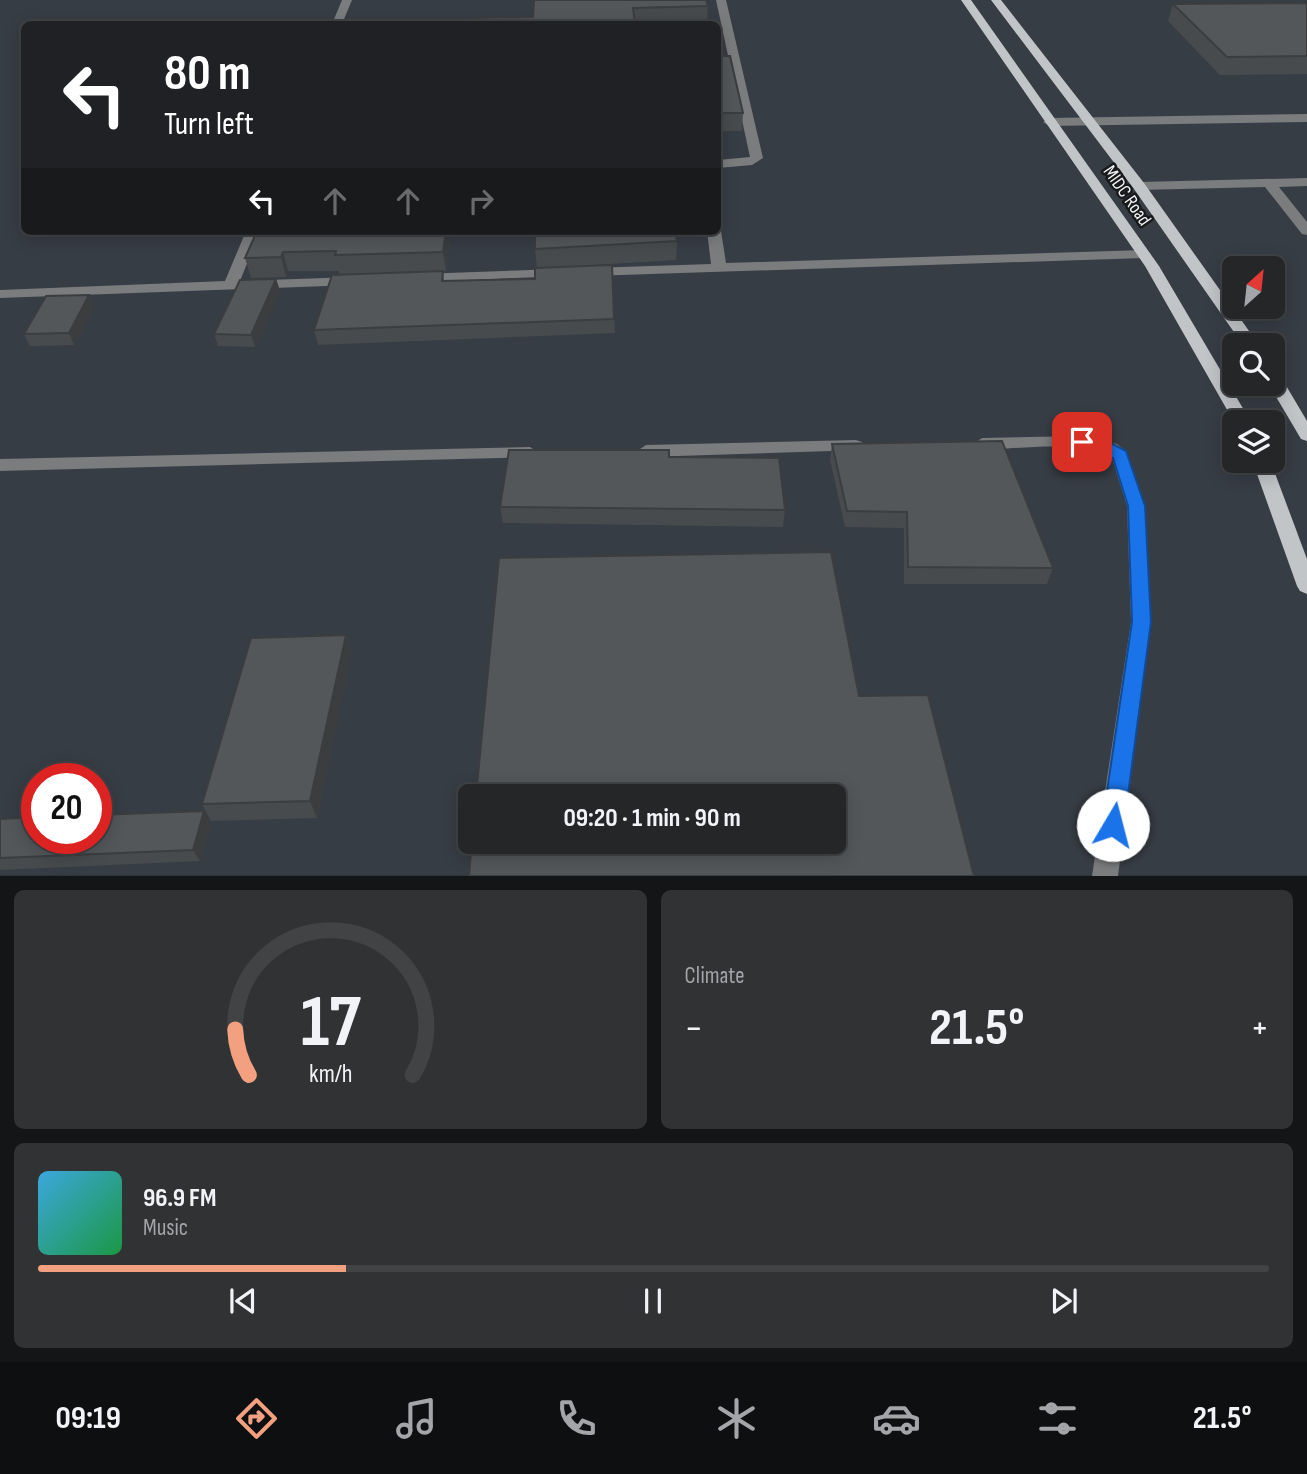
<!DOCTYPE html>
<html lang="en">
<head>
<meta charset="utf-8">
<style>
	:root { --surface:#242628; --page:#303234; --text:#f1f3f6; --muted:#a3a5a8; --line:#414345; --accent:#f2a080 }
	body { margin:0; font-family:"Sofia Sans Condensed",sans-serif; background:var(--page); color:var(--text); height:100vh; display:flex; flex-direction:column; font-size:26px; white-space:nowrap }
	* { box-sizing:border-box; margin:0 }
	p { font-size:23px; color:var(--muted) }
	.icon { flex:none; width:38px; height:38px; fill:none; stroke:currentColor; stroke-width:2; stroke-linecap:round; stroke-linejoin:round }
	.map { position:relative; height:876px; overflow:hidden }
	.side { display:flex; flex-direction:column; gap:14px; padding:14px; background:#141516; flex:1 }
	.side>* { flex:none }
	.hud { position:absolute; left:21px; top:21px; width:700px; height:214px; border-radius:10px; box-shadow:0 4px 18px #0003,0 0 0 2px var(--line); background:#202124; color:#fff; overflow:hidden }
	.needle { width:46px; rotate:27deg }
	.fabs { position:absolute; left:1222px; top:256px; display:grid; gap:14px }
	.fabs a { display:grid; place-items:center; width:63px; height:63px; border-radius:10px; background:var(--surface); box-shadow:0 4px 18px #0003,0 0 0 2px var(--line); font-size:35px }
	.speed { position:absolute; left:21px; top:763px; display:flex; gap:14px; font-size:35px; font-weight:700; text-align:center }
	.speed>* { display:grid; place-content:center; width:91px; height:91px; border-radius:50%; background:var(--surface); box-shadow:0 4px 18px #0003,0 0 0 2px var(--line); line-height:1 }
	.speed .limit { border:10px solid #d22; background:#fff; color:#111 }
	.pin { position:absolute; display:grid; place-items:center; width:60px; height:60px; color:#fff; margin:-30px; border-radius:14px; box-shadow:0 4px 10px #0006 }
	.me { position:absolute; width:77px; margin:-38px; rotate:8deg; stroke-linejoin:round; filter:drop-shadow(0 0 5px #0008) }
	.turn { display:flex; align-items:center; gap:24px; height:147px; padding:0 28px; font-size:32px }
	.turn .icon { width:91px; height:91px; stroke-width:2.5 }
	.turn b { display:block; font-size:49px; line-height:60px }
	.lanes { display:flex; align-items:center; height:66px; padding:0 28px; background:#0003; justify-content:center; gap:35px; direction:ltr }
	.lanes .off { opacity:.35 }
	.big { font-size:52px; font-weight:700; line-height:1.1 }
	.side .tile { flex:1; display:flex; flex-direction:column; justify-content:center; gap:10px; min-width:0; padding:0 24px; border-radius:10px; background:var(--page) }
	.side .dial { align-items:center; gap:0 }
	.dial svg { height:182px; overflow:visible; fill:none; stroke:var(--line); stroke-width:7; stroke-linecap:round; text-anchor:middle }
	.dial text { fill:var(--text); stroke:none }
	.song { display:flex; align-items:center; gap:21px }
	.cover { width:84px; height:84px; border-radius:10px; background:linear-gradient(135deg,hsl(200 70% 55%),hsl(140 70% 35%)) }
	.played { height:7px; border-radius:4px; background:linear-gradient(90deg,var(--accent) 25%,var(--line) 25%) }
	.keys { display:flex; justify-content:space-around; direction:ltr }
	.heat { display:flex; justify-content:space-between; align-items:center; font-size:38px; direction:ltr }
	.side .tiles { flex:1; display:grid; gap:14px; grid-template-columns:1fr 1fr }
	.tile:last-child { grid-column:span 2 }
	.trip { position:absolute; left:458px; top:784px; width:388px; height:70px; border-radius:10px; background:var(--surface); box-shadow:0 4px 18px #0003,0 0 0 2px var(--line); font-weight:700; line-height:70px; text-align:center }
	.tab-bar { display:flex; height:112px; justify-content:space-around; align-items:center; background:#0e0f10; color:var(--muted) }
	.tab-bar .icon { width:49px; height:49px }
	.tab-bar .selected { color:var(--accent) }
	.tab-bar b { font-size:32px; color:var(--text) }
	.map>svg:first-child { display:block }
	.built { fill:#373d45; fill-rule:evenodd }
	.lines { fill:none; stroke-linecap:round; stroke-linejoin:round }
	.minor { fill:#7a7c7d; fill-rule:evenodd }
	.major { fill:#c2c5c8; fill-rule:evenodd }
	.wall { fill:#484b4d }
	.shaded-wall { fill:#3b3d3f }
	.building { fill:#54575a; stroke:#3b3d3f; stroke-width:2 }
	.route { fill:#1a73e8; stroke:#114b97; stroke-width:2 }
	.labels { text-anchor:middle; stroke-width:5; stroke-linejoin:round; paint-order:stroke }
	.far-street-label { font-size:19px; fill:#f3f5f7; stroke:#191a1c }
</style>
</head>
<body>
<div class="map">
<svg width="1307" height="876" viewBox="0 0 1307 876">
	<rect width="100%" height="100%" fill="#303335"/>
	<path class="built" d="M0,0H1307V875H0ZM24,24H718V231H24ZM1234,268H1272V306H1234ZM1234,345H1272V383H1234ZM1234,422H1272V460H1234ZM37,779H96V838H37ZM471,796H835V842H471Z"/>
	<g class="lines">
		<g class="minor">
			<path d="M342,0H352L342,24H332Z"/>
			<path d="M716,0H726L763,158L752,165L718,168V160L750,157Z"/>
			<path d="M1307,114V122L1049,126L1043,122L1049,118Z"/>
			<path d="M1307,178V186L1279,187L1307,222V235L1302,234L1265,187L1139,190L1132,186L1139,182Z"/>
			<path d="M718,228L721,231L726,263L1144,250L1151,254L1144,258L591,276L584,272L591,268L711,264L707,231H718Z"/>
			<path d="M246,231H260L240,281L353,277L360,281L353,285L0,298V290L225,281Z"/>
			<path d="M560,269L567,273L565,276L420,282L413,278L420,274Z"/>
			<path d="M1082,436L1117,444L1126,451L1145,506L1151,622L1118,876H1092L1131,622L1127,506L1112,458C1088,439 1013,449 982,450L973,444L982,438Z"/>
			<path d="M856,440L862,442L865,446L862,450L646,457L637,451L646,445Z"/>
			<path d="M530,447L539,453L536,457L0,471V459Z"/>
		</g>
		<g class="major">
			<path d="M961,0H971L1159,266L1251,422H1234L1145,266Z"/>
			<path d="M991,0H1001L1144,183L1259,345H1243L1134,189Z"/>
			<path d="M1272,371L1278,372L1307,421V441L1301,439L1268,383H1272Z"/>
			<path d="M1252,460H1270L1307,559V594L1300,591L1297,586Z"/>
		</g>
	</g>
	<g class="wall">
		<path d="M534,0L708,6L707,22L635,24L471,21L533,17Z"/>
		<path d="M1307,3V74L1220,75L1168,21L1173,4Z"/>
		<path d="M718,56L743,113L742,131H718Z"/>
		<path d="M257,231H450L446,271H443L444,281L535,279L537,268L535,249L677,241L676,260L560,267L612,265L615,333L318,345L314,330L339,275V271H288L286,277L251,278L245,258Z"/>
		<path d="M276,279L280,291L255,347L218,346L214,334Z"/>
		<path d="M94,306L74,345L30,346L24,334Z"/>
		<path d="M832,444L1053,568L1047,584H904V528L845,527L830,460Z"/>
		<path d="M669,457L785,510L783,527L503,523L500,507Z"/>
		<path d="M346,635L351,653L317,818L211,821L202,804Z"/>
		<path d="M0,819L210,823L200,861L0,870Z"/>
	</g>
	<g class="shaded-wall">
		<path d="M446,231H450L446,271L443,252Z"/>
		<path d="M283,252L288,271L286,277L281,257Z"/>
		<path d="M276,279L280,291L255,347L251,335Z"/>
		<path d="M89,295L94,306L74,345L69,333Z"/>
		<path d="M346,635L351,653L317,818L310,801Z"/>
		<path d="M204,811L210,823L200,861L193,850Z"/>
	</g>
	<g class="building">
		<path d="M534,0H706L708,6L633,8L635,24H349L350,22L471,21V18L533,17Z"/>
		<path d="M1307,3V56L1227,57L1173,4Z"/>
		<path d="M718,56H730L743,113H718Z"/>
		<path d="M257,231H446L443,252L335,255L336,251L283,252L281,257L245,258Z"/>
		<path d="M535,231H675L677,241L535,249Z"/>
		<path d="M612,265L614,319L314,330L332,275L443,271L442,281L535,279V268Z"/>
		<path d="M276,279L251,335L214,334L240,280Z"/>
		<path d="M89,295L69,333L24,334L46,296Z"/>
		<path d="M1002,441L1053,568L908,567L907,512L847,511L832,444Z"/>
		<path d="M509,450H669V457L779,458L785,510L500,507Z"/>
		<path d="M831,552L859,696L928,695L974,876H469L472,842H835V796H476L499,558Z"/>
		<path d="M346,635L310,801L202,804L251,638Z"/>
		<path d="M204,811L193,850L0,858V819L37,817V838H96V815Z"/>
	</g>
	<path class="route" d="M1082,436L1107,441L1126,451L1145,506L1151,622L1124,825L1120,832L1113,835L1105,832L1102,825L1132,622L1128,506L1113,458L1097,450L1076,445V438Z"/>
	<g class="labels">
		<g class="far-street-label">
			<text transform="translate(1128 195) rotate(55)" y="7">MIDC Road</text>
		</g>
	</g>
</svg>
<div class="fabs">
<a><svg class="needle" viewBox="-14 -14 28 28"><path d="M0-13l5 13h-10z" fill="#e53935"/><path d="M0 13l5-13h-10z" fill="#a3a5a8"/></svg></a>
<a><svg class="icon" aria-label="search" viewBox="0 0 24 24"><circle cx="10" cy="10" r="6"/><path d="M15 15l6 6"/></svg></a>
<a><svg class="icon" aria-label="layers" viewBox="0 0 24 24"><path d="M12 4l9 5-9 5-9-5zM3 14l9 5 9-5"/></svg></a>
</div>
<div class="speed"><div class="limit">20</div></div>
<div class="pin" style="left:1082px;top:442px;background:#d93025"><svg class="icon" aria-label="arrive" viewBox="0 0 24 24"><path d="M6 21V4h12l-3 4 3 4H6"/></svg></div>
<svg class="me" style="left:1113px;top:825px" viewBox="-20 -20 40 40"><circle r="19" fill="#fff"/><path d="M0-13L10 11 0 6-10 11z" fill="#1a73e8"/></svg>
<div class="trip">09:20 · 1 min · 90 m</div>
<div class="hud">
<div class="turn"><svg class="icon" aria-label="left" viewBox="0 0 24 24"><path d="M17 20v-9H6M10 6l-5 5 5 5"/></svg><div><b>80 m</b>Turn left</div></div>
<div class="lanes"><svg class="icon" aria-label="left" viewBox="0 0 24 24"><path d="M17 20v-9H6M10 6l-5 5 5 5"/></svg><svg class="icon off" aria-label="ahead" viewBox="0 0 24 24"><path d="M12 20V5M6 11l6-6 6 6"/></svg><svg class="icon off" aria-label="ahead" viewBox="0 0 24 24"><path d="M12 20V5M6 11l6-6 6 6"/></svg><svg class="icon off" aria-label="right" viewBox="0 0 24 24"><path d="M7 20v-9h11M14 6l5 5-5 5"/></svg></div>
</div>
</div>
<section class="side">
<div class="tiles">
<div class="tile dial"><svg viewBox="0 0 100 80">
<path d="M14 69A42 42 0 1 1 86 69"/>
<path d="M14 69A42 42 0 0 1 8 49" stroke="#f2a080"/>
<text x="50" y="56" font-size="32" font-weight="700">17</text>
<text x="50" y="72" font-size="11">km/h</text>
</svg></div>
<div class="tile"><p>Climate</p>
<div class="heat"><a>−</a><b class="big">21.5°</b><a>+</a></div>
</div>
<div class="tile">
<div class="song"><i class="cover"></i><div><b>96.9 FM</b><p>Music</p></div></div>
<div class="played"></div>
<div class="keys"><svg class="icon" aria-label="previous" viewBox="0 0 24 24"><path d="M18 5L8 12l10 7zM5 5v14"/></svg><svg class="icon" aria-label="pause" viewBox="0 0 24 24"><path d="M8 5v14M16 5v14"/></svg><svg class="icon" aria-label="next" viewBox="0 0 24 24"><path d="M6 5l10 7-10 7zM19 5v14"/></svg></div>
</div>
</div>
</section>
<nav class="tab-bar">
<b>09:19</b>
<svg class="icon selected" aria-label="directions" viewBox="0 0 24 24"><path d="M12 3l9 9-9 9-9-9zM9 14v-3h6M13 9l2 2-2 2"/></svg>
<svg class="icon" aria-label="music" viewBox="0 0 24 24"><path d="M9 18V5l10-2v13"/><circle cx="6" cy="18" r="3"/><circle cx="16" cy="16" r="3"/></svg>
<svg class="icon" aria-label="phone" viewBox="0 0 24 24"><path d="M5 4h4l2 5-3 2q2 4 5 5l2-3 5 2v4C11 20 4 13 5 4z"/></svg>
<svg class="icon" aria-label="climate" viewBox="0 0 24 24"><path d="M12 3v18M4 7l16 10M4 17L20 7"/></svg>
<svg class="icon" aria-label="car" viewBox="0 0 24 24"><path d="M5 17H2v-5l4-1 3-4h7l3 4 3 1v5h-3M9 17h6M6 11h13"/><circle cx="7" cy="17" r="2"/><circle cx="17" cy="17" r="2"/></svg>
<svg class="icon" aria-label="filters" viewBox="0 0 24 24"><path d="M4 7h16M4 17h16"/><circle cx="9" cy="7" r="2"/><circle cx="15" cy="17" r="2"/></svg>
<b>21.5°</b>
</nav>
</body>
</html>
